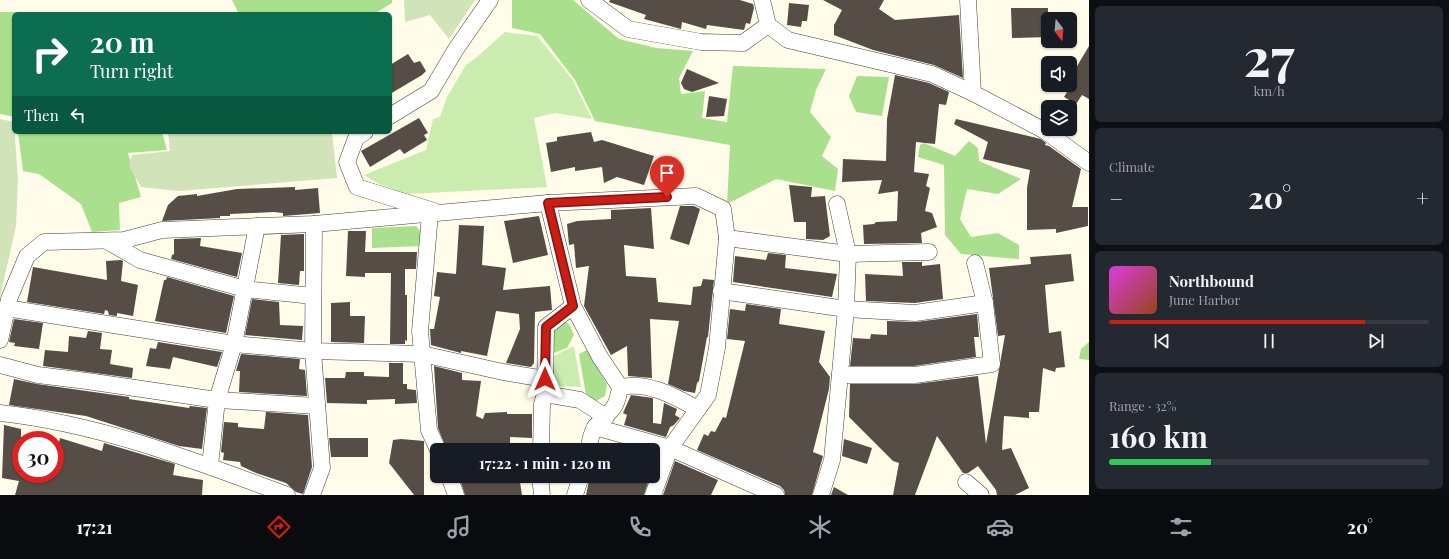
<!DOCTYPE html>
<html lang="en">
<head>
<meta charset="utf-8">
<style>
	:root { --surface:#171b24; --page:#242831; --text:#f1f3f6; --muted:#9ea1a6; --line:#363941; --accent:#c91e15 }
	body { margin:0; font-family:"Playfair Display",serif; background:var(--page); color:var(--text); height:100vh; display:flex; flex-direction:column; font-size:15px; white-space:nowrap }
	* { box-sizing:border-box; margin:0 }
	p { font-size:13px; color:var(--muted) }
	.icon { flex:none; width:22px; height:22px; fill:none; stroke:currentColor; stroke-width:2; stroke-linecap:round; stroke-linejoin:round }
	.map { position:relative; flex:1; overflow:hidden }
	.drawer { display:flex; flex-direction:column; gap:6px; padding:6px; background:#0d0f14; width:360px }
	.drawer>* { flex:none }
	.hud { position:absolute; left:12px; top:12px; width:380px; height:122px; border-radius:6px; box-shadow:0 1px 3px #0004; background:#0b6e4f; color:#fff; overflow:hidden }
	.needle { width:26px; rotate:164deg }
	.tools { position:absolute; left:1041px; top:12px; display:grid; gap:8px }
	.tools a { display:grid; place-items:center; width:36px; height:36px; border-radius:6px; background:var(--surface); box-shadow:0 1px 3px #0004; font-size:20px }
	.speed { position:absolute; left:12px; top:431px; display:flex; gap:8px; font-size:20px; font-weight:700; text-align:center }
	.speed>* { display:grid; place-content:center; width:52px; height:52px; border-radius:50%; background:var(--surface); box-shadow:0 1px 3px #0004; line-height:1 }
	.speed .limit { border:6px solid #d22; background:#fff; color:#111 }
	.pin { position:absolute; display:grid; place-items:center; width:34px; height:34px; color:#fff; margin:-41px -17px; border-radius:50% 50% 50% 0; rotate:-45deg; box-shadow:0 0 4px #0007 }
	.pin .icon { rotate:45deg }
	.me { position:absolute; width:44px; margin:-22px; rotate:0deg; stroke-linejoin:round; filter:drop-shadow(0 0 3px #0008) }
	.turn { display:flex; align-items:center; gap:14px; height:84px; padding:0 12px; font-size:18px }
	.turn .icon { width:52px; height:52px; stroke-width:2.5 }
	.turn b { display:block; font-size:28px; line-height:34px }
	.then { display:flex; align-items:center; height:38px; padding:0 12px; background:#0003; gap:8px; font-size:15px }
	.big { font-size:30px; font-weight:700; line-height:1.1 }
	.drawer .tile { flex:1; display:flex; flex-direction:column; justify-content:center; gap:6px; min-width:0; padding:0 14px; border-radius:6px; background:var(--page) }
	.drawer .dial { align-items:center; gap:0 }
	.dial b { font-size:52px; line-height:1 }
	.song { display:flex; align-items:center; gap:12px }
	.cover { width:48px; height:48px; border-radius:6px; background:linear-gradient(135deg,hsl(300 70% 55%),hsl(20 70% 35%)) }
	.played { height:4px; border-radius:2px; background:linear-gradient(90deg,var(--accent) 80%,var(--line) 80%) }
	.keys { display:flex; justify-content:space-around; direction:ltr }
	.heat { display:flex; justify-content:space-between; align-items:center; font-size:22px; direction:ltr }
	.charge { height:6px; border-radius:3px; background:linear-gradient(90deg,#34c759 32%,var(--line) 0) }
	.trip { position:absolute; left:430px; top:443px; width:230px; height:40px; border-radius:6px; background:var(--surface); box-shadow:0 1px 3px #0004; font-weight:700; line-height:40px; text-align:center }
	.menu { display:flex; height:64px; justify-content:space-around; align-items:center; background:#090b0e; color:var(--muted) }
	.menu .icon { width:28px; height:28px }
	.menu .active { color:var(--accent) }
	.menu b { font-size:18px; color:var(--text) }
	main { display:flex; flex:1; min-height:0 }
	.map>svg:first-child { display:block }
	.green { fill:#caedaf }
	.forest { fill:#aae08d }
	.cemetery { fill:#d1e3b9 }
	.building { fill:#554d46 }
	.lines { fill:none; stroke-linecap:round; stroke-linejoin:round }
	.street-casing { stroke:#3e3e3e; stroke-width:17 }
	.street { stroke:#fff; stroke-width:16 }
	.route-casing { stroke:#83140e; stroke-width:10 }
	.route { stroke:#c91e15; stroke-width:7 }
</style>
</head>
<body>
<main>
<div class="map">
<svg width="1089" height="495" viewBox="0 0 1089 495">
	<rect width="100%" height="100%" fill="#fffde9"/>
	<g class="green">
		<path d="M505,32L537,36L572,79L592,119L555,113L534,118L547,187L407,194L379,184L364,175L426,150L433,119L440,117L447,97L466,65L477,57Z"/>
		<path d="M574,346L581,387L558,386L553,377L554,356Z"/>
	</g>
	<g class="forest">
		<path d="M232,0H392V3L374,14H239Z"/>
		<path d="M512,0H573L619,39L656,48L693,51L679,78L681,94L705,91L702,118L727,122L733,66L826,69L816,90L810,112L831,137L822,156L838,169L835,191L776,179L727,204L730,145L595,121L575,80L540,34L512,28Z"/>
		<path d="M0,12H31L39,14H14V117L0,114Z"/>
		<path d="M857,76L889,77L882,116L856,112L849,96Z"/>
		<path d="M18,132H162L167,150L128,153L141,197L119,203L120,230L92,232L81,204L39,174L23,171Z"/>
		<path d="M969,141L978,148L979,161L1021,179L998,194L967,189L960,219L971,237L998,233L1019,245V259L961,254L945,235L944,165L918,157L920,145L924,143L955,156Z"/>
		<path d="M416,226L422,233L420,246L372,248V228Z"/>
		<path d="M564,321L569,324L574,335L567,348L551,354L553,333Z"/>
		<path d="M1089,342V360L1079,359L1081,349Z"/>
		<path d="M587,350L607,384L605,396L596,401L586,395L579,354Z"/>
	</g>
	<g class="cemetery">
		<path d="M404,0H475L449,39L430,15L405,22Z"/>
		<path d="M0,119L14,122L18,180L16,226L0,297Z"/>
		<path d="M168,132H332L337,178L179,191L141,187L129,166L132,155L170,151Z"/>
	</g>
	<g class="building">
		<path d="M610,0H740L753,4L754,8L750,24L746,23L744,30L707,25L706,29L682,22L681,29L644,19L646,15L609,2Z"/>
		<path d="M823,0H884L879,9L895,20L959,15L963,78L934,65L873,50L834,35V25L842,10Z"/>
		<path d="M789,3L809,5L807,21H802L801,27L787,25Z"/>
		<path d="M1011,8H1048V37L1012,38Z"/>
		<path d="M1089,46V99L1082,95L1076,104L1064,97L1070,87L1066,85H1070V78Z"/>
		<path d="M408,54L414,63L420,61L426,71L422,75L390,94V65Z"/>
		<path d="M687,69L719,83L692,92L684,89L681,83Z"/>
		<path d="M895,75L929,83L949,92L946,105L939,104L935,144L916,142L914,172L929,174L926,186L930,188L925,211L932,213L937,227L921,233L922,243L864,244L863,225L874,224L876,222L897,221L898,191L878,194L882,180L842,182L843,159L886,161L887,119Z"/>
		<path d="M709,96L727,99L724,116L706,117Z"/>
		<path d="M419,118L428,133L424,135L427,140L404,154L400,149L370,167L361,151Z"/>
		<path d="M956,119L1041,139L1046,143L1045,145L1049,146L1081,169L1072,207H1088V226L1056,233V229L1027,230V188L1030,170L983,159L988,142L954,124Z"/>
		<path d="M591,132L594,142L602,140L654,156L644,185L617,177L604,183L602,167L575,171V167L551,172L546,143L557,141V137Z"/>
		<path d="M789,185L812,187L811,197L825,196L830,236L823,240L806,239V222H794Z"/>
		<path d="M295,187V190L318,188L320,213L283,216V213L274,212L230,214V216H220V218L162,221L168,205L178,196L197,194V196L237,189Z"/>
		<path d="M680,206H694L700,209L689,245L670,239Z"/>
		<path d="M651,208L654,249L624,245L626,276L656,278L658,302L691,305L693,287L701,286L703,279L714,280L708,337H707L699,381L697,383L695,393L684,391L668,384L679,321L650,319L652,378L628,376L627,346L611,355L584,306L589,266L576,268L574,244L569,245L567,224L577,221L611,219V210Z"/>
		<path d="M539,216L548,255L513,263L504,221Z"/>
		<path d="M459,225L484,226L482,265L506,268L503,290L550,286L552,310L535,312L534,363L531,367L506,363L520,329L519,314L496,311L487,356L461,351V353L431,345L430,329H434L440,297L434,296L437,272L456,274Z"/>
		<path d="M348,231H366L365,252H417L416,269H405V295H407V341L405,340V344H390L391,273H365V277L346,276Z"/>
		<path d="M304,234V271H300L299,285L278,283L281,235Z"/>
		<path d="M201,238L200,246L242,253L237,277L171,259L172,255L174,254V239Z"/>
		<path d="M768,253L786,255L785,268L837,274L832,297L733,282L735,256L766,260Z"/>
		<path d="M1071,254L1074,281L1045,285L1049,333L1061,331L1065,367L1056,368L1055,372L1043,368L1039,412H1029V418L1004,416L1002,450L1011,448L1029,488L1015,495H997L996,490L978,466L968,473H963L937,436L915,495H893L899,463L893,461L849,417L850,384H915L978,376L986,444L1005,335L998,336L989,268L1031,264L1030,257Z"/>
		<path d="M121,260L123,261L121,281L138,285L133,316L117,313V316L109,315L108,311L105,310L104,314L27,302L33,267L107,280L106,261Z"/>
		<path d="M902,262H922V266L940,264L943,299L915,303L866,301L865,274L903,276Z"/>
		<path d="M167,277L234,296L226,333L155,321L164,280H166Z"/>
		<path d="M252,299L279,302L280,325L303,326L302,340L245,335Z"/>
		<path d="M350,302V316H365L364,343L331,342V303Z"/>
		<path d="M746,304L781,309L779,324L825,331L819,362L830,377L829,389L813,452L823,456L812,495H785L784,490L780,486L697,450L704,434L708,436L711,431L715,432L723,417L726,418L745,341L727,339L730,309L745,311Z"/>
		<path d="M977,314L979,337H974L976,357L914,366H850L853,338L870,339L871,334L887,335V321L916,322Z"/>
		<path d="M14,319L43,323L39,349L14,346L15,343L9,342Z"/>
		<path d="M88,331L102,333L100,349L112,350L110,364L133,368L132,378L43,366L45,350L68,352L69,336L86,338Z"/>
		<path d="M158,342L222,352L217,367L173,357L170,369L146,366L150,348L156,349Z"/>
		<path d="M241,354L300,359L299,369L305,370L307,396L239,392L240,371H236Z"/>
		<path d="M389,363H403V384H407V389L416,390L417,403L395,404V399L367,400V404L327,403L325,378H345L346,372H364V376L389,377Z"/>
		<path d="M434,366L462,373V380L481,381L476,416L483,419L485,413L507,412V414H532V438L510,437V446L489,448V450H447L438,428Z"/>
		<path d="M14,379L37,384L129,397V399L189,408L190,406L207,408L202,449L179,446L86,416L9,405Z"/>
		<path d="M631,395L653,398V423L661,424L664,403L677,409L675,415L680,418L674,425L670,427L666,437L624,425L627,415L623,413Z"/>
		<path d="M266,412L308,415L312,467L303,494L296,492L286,483L256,473L241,466L240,462L223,460L224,453L221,452L224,422L238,423V427L264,429Z"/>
		<path d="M4,425L21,429V474H55V460L60,438L102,451L104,443L175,464L173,475L203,480L202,495H15L19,481L2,478Z"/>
		<path d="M329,438H368V457H331Z"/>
		<path d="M401,439L424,441V495H414L389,463L393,440Z"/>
		<path d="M844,439L872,448L867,464L842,456Z"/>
		<path d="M618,443L642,450H616Z"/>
		<path d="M653,453L658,454L653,467Z"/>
		<path d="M675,461L718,480L711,495H663Z"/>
		<path d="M473,476H519L522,495H465L460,479Z"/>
		<path d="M590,476H650L644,495H586Z"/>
		<path d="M834,487L848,495H831Z"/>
	</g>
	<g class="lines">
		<g class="street-casing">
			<g id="street">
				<path d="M589,0L628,29L701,42L743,43L768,25"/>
				<path d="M762,0L768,25L788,40L932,74L973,93L1045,131L1089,163"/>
				<path d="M968,0L973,93"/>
				<path d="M390,116L431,91L456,49L490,0"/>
				<path d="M365,132L356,138L347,162L357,187L434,211"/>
				<path d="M548,203L573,306L600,357L620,387C616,413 610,409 596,426C591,431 590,443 588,450"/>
				<path d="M430,214L420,331L429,430L438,450"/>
				<path d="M727,238L848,254L929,252"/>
				<path d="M107,241L140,260L245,289L313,296"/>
				<path d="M721,291L846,309L915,313L985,303"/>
				<path d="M6,308L234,344L313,351L422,354L503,372L545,379"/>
				<path d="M0,340L9,299L27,256L44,242L124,240L162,230L314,224L548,203L696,196L723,209L727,238L717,348L708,395L670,448L653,495"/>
				<path d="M0,365L38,375L87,381L217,400L317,406"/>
				<path d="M840,375H915L992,364L985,303L975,263"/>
				<path d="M620,387C648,381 674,396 698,409"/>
				<path d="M545,394L580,400L606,417"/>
				<path d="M0,413C100,424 193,460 287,495"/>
				<path d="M595,427L670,448L776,495"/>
				<path d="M541,450L542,404L545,394L546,327L573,306"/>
				<path d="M210,466L217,400L234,344L257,226"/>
				<path d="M449,476L456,495"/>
				<path d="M540,476L542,495"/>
				<path d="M966,482L981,495"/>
				<path d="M312,495L322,468L313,351L314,224"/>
				<path d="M575,495L581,476"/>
				<path d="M821,495L832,460L846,309L848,254L837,204"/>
			</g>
		</g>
		<use href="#street" class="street"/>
	</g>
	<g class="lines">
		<g class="route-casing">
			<path id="route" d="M545,379L546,327L573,306L548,203L667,197"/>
		</g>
		<use href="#route" class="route"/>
	</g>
</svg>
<div class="tools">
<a><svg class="needle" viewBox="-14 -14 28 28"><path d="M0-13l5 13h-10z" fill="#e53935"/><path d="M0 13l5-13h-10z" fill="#9ea1a6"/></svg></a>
<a><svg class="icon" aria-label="sound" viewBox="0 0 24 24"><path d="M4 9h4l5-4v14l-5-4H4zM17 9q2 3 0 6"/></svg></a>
<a><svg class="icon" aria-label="layers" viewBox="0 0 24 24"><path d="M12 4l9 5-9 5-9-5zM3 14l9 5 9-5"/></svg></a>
</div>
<div class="speed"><div class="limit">30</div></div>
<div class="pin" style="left:667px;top:197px;background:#d93025"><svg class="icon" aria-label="arrive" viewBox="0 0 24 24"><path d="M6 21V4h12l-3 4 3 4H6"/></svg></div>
<svg class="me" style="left:545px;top:379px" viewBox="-20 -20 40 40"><path d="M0-17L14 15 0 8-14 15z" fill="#c91e15" stroke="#fff" stroke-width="4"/></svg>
<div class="trip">17:22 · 1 min · 120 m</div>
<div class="hud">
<div class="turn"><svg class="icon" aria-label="right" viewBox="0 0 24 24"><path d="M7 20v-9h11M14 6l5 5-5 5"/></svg><div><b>20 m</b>Turn right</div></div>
<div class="then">Then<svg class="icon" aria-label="left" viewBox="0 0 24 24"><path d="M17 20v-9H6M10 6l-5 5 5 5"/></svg></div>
</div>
</div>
<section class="drawer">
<div class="tile dial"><b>27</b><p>km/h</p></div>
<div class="tile"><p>Climate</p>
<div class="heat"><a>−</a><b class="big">20°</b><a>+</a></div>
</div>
<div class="tile">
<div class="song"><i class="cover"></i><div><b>Northbound</b><p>June Harbor</p></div></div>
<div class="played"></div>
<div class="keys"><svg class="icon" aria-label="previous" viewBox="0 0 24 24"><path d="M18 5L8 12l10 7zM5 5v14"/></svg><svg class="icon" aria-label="pause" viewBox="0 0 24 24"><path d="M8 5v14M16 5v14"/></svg><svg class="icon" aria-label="next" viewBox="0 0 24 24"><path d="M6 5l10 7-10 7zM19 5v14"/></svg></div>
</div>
<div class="tile"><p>Range · 32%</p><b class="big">160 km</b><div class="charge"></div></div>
</section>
</main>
<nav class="menu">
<b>17:21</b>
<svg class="icon active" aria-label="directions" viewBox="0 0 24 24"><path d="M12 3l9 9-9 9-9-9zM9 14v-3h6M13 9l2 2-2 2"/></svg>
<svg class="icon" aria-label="music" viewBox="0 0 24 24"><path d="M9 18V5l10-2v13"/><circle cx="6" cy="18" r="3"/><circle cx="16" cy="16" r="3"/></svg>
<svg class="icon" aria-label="phone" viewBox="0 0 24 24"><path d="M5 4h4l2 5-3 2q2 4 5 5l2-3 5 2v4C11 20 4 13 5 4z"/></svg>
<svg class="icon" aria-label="climate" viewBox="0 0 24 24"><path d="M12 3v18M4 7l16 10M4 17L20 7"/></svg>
<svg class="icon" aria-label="car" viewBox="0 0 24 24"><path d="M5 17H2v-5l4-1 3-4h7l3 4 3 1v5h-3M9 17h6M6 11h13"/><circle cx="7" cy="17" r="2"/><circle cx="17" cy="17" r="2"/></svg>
<svg class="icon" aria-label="filters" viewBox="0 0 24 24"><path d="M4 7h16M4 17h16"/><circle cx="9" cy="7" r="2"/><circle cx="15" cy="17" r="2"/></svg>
<b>20°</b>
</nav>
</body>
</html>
